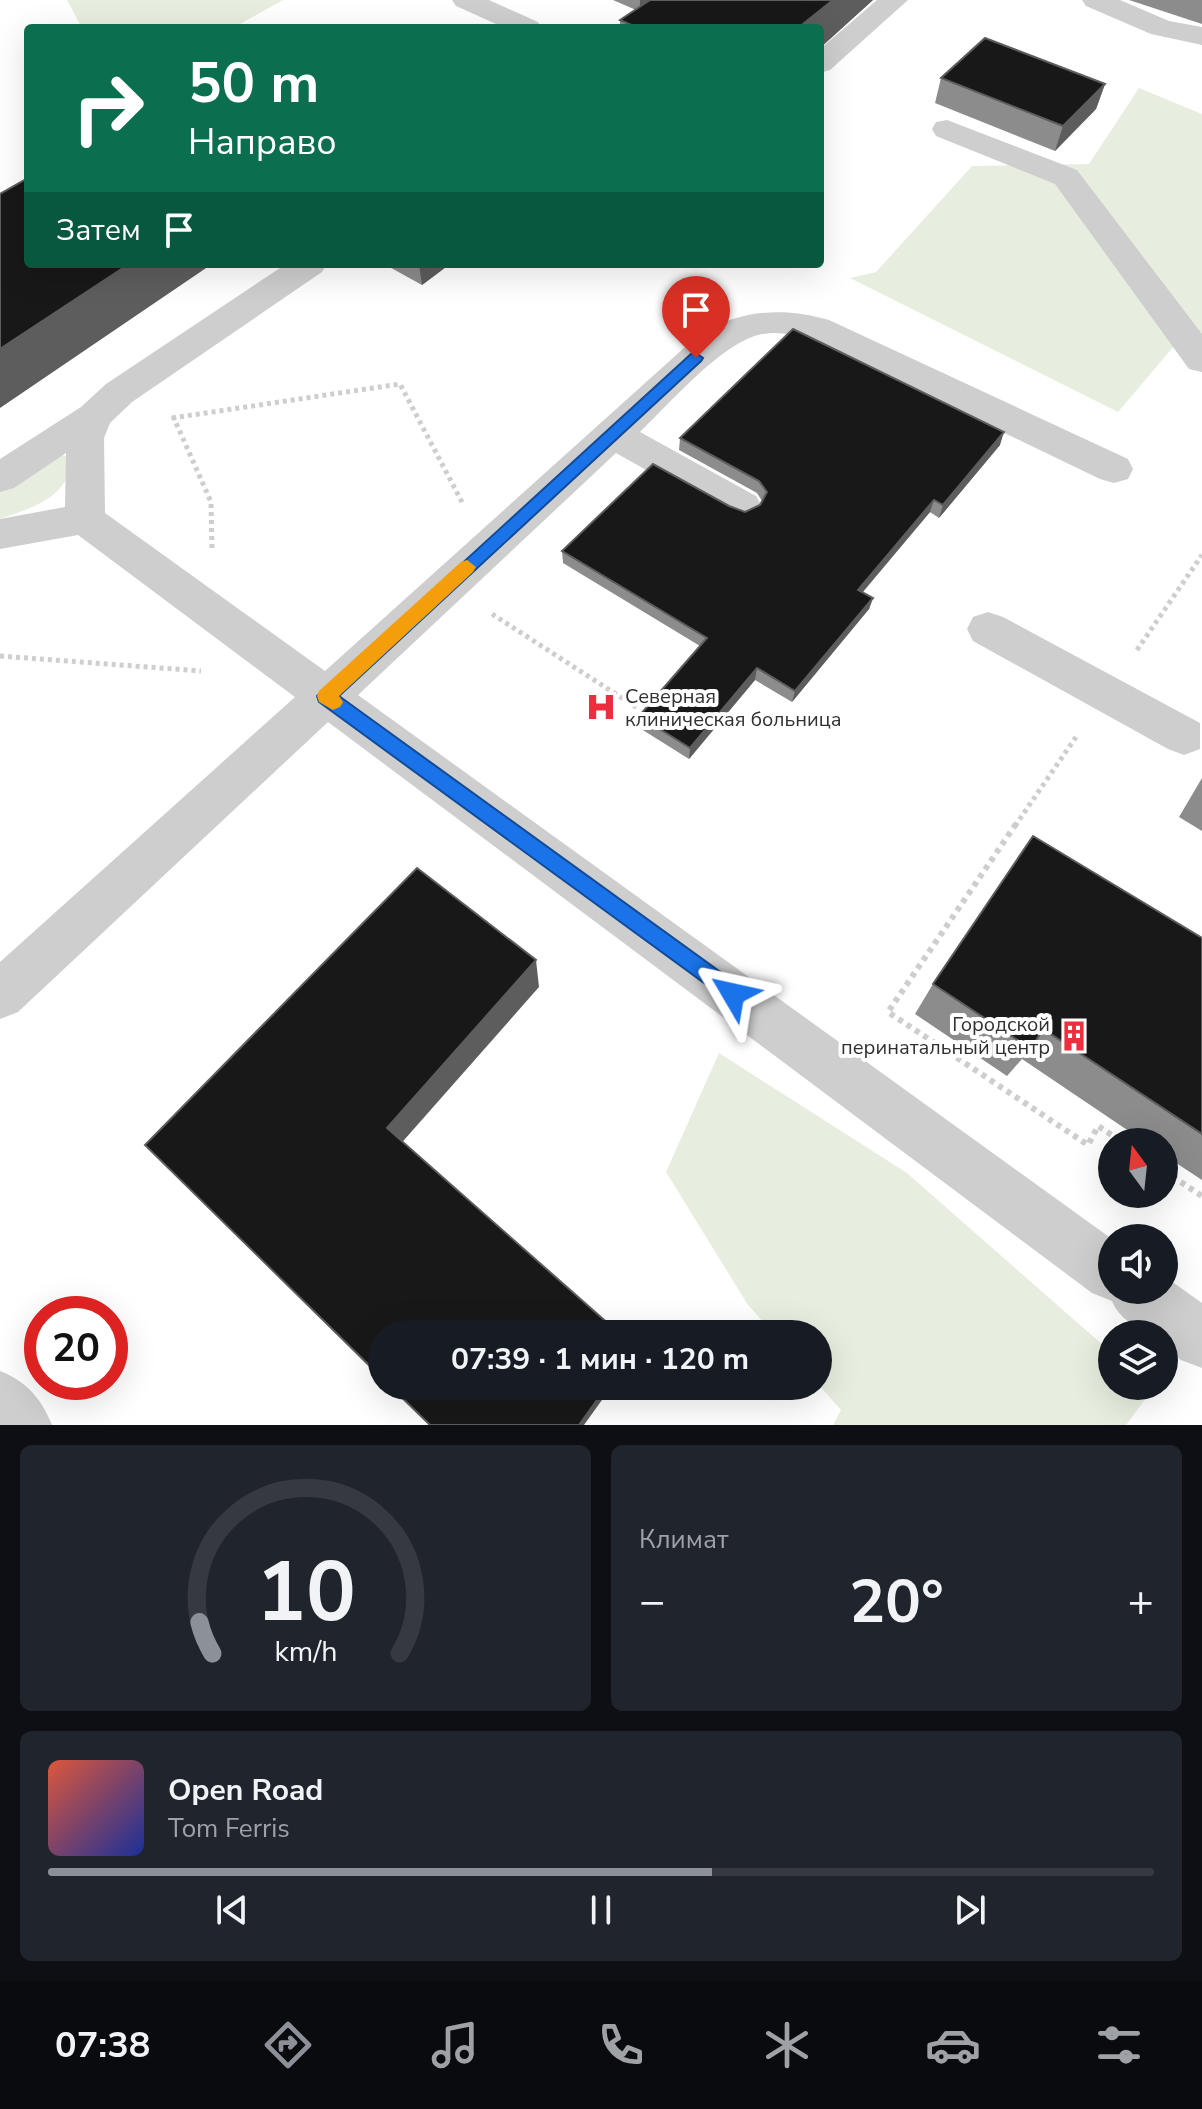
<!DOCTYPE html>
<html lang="ru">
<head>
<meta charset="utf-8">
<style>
	:root { --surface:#171b24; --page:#20242c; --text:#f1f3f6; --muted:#9ea1a6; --line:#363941; --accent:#8c9099 }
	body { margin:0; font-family:"Nunito Sans",sans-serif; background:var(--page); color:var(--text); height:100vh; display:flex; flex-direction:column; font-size:30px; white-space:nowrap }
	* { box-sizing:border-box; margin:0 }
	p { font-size:26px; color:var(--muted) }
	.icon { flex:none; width:44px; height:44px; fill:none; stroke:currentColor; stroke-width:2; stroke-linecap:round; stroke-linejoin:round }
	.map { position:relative; height:1425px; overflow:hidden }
	.panel { display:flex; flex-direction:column; gap:20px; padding:20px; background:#0d0f14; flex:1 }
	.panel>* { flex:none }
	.hud { position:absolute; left:24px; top:24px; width:800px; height:244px; border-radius:8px; box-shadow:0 8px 32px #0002; background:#0b6e4f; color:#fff; overflow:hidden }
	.needle { width:52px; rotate:345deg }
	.controls { position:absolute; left:1098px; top:1128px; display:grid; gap:16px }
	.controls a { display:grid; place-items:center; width:80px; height:80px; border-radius:50%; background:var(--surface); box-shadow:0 8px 32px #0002; font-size:40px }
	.speed { position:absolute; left:24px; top:1296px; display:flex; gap:16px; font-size:40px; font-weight:700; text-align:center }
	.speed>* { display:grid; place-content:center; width:104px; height:104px; border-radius:50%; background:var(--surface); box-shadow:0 8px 32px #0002; line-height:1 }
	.speed .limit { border:12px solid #d22; background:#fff; color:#111 }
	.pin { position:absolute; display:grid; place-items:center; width:68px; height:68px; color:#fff; margin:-82px -34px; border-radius:50% 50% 50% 0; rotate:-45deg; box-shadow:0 0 8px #0007 }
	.pin .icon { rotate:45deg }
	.me { position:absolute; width:88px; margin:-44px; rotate:306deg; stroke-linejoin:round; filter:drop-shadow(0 0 6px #0008) }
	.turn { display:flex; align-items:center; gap:28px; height:168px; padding:0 32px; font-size:36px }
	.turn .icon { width:104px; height:104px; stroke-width:2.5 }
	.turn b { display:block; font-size:56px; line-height:68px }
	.then { display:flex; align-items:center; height:76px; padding:0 32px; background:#0003; gap:16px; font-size:30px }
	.big { font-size:60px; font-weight:700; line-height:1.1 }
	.panel .card { flex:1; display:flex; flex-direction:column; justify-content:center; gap:12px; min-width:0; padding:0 28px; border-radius:12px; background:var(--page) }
	.panel .dial { align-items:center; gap:0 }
	.dial svg { height:208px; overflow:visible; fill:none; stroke:var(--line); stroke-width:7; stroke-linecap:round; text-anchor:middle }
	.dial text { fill:var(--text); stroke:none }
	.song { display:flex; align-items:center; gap:24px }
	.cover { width:96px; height:96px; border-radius:12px; background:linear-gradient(135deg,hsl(10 70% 55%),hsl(230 70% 35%)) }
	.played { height:8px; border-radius:4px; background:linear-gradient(90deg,var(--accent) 60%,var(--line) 60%) }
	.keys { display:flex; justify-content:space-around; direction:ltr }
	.heat { display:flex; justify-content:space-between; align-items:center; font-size:44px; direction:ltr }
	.panel .tiles { flex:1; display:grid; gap:20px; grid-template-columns:1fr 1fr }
	.card:last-child { grid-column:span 2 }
	.trip { position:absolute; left:368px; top:1320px; width:464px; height:80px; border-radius:40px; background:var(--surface); box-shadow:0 8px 32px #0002; font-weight:700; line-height:80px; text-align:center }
	.tabs { display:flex; height:128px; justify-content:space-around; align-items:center; background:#090b0e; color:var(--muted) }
	.tabs .icon { width:56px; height:56px }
	.tabs .current { color:var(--accent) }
	.tabs b { font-size:36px; color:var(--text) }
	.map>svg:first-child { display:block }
	.green { fill:#e7eedf }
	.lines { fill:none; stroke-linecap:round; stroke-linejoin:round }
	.path-far1 { stroke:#cecece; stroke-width:5; stroke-dasharray:4 4; stroke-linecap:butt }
	.path { stroke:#cecece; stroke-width:6; stroke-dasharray:5 5; stroke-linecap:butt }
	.minor { fill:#cecece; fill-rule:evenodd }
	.wall { fill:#8c8c8c }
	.shaded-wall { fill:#5d5d5d }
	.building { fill:#181818; stroke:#5d5d5d; stroke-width:2 }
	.route { fill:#1a73e8; stroke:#114b97; stroke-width:2 }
	.slow { fill:#f59e0b }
	.labels { text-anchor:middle; stroke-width:8; stroke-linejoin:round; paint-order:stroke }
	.poi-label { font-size:20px; fill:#313131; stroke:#fff; text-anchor:start }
</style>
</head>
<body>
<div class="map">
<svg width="1202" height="1425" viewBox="0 0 1202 1425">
	<rect width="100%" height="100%" fill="#fff"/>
	<g class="green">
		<path d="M67,0H283L233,28H82Z"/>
		<path d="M1139,88L1202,114V348L1180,339L1118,412L850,278L876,272L972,166L1089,164Z"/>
		<path d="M57,454L66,456L70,462C68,499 30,508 0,519V489Z"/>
		<path d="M719,1053L907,1173L1112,1353V1386H1150L1153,1389L1126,1425H833L841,1410L818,1384V1334H774L748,1305L666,1172Z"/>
	</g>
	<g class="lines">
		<g class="path-far1">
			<path d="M173,416L211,502L212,550"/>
			<path d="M172,418L400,384L463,504"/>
			<path d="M492,614L639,709"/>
			<path d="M1137,650L1202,555"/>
			<path d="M0,656L201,671"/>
			<path d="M1015,826L1076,737"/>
		</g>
		<g class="path">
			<path d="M1016,824L888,1012L1088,1145L1098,1126L1122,1142"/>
			<path d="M1164,1171L1202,1196"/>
		</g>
		<g class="minor">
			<path d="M452,0H489L538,22L542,28H505L456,6Z"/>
			<path d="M877,0H908L830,70L820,73V49Z"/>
			<path d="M1082,0H1120L1169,21L1202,27V45L1151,34L1086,6Z"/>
			<path d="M947,120L1077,170L1202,334V372L1189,369L1055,184L936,136L932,129L936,122Z"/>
			<path d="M286,264H327L322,272L132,402L110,423L104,438L105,513L325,671L704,330C748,310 784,307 829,320L1128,459L1133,469L1128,479L1114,483L1100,479L807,338C792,334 774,331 758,335C720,345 669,404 640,432L756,496L762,506L756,516L742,521L728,516L616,453L358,695L1112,1239V1290H1164V1276L1202,1303V1368L1181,1360L1164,1346V1334C1144,1334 1120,1321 1112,1301L1092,1293L328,722L18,1012L0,1019V962L295,697L78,535L0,549V519L65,507L66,453L14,488L0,492V459L81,407L106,384Z"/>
			<path d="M988,612L1003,617L1200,723V749L1184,755L1168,749L973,641L967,629L973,617Z"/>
			<path d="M0,1371C27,1382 41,1398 52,1425H0Z"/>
		</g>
	</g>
	<g class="wall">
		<path d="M613,0H873L820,48V28H620V20L636,10Z"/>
		<path d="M1129,0H1202V24Z"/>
		<path d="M941,78L1105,84L1096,109L1055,151L935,103Z"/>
		<path d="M384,264H450L422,285Z"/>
		<path d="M680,438L1000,445L939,518L930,512L863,592L873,598L869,609L792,702L755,680L689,759L638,727L639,716L700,646L563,563L562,551L729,506L745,512L760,505L762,501L757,493L679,450Z"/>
		<path d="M1202,778V831L1179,817Z"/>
		<path d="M1202,938V1180L1164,1155V1142H1145L1022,1059L1007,1076L915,1014L933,984Z"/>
	</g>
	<g class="shaded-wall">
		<path d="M640,0H656L640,12Z"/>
		<path d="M833,0H873L820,48V28H798Z"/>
		<path d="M1105,84L1096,109L1055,151L1063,126Z"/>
		<path d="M129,264H212L0,408V349Z"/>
		<path d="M419,264H450L422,285Z"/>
		<path d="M1004,432L1000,445L939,518L943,505Z"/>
		<path d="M934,500L930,512L855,601L858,590Z"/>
		<path d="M873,598L869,609L792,702L795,691Z"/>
		<path d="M757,668L755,680L689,759L690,748Z"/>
		<path d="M536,960L539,987L397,1148L387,1128Z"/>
		<path d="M607,1386H612L584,1425H579Z"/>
	</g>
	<g class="building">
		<path d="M650,0H833L798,28H638L620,20Z"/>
		<path d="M985,38L1105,84L1063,126L941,78Z"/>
		<path d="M28,178V264H129L0,349V194Z"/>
		<path d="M793,329L1004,432L943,505L934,500L858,590L873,598L795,691L757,668L690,748L639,716L707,638L562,551L653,464L729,506L745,512L760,505L767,492L759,481L680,438Z"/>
		<path d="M1033,836L1202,938V1134L1043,1029L1031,1049L933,984Z"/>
		<path d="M417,868L536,960L387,1128L620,1334H382V1378L145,1145Z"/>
		<path d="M390,1386H607L579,1425H430Z"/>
	</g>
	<path class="route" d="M696,353L703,358L701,361L339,696L741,987L744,994L741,1001L733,1004L319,702L317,696L691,354Z"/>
	<path class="slow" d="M467,560L476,567L473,572L339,696L343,702L340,707L333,710L319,702L317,696L319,691L461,562Z"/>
	<defs>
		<g id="hospital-bare" transform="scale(2.4)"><path d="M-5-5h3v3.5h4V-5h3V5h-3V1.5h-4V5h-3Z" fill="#ed2e3f" stroke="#fff" stroke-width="2.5" paint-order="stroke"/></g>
		<g id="building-bare" transform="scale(2.4)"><path d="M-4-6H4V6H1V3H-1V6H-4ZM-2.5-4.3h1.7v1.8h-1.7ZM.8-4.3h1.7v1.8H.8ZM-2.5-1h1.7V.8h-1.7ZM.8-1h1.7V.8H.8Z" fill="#ed2e3f" stroke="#fff" stroke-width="2.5" paint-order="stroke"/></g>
	</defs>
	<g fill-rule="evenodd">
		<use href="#hospital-bare" x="601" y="707"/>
		<use href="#building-bare" x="1074" y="1036"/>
	</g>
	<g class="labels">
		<g class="poi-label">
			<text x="625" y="703">Северная<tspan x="625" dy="23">клиническая больница</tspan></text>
			<text x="1050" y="1031" text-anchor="end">Городской<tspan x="1050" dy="23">перинатальный центр</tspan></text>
		</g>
	</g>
</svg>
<div class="controls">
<a><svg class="needle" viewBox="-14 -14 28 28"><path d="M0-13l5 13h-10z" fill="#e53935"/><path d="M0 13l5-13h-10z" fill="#9ea1a6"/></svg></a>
<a><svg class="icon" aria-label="sound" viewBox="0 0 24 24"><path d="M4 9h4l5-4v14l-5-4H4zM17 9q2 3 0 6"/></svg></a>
<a><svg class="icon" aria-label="layers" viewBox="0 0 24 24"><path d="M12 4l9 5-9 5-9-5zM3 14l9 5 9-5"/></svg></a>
</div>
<div class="speed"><div class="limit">20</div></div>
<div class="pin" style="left:696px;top:358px;background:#d93025"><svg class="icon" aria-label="arrive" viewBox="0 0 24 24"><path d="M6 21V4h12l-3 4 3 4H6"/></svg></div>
<svg class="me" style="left:733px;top:994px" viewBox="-20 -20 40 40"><path d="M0-17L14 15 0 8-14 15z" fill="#1a73e8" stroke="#fff" stroke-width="4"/></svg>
<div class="trip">07:39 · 1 мин · 120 m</div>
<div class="hud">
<div class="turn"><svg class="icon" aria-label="right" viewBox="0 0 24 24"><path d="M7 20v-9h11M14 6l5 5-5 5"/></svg><div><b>50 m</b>Направо</div></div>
<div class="then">Затем<svg class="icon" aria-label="arrive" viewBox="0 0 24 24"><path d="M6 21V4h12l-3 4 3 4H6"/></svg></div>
</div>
</div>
<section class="panel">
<div class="tiles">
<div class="card dial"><svg viewBox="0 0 100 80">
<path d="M14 69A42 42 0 1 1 86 69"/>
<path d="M14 69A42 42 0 0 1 9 57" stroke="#8c9099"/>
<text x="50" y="56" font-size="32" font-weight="700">10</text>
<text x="50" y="72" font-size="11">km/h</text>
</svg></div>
<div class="card"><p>Климат</p>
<div class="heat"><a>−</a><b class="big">20°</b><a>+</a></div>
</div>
<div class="card">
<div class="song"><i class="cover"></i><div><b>Open Road</b><p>Tom Ferris</p></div></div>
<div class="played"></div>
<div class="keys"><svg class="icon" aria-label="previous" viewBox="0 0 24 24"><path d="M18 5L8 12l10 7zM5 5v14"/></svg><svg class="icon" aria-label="pause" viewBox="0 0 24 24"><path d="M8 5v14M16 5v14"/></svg><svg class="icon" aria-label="next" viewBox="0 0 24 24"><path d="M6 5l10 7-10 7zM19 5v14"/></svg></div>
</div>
</div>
</section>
<nav class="tabs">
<b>07:38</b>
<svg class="icon current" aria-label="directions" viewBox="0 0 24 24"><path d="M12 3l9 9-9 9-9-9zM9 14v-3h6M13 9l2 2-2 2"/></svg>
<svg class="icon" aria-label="music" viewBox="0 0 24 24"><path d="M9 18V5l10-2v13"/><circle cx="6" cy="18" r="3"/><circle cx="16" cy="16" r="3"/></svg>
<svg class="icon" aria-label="phone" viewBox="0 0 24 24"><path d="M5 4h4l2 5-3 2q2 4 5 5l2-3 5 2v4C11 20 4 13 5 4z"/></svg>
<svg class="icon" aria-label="climate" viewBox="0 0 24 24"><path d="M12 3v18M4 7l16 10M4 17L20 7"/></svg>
<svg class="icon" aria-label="car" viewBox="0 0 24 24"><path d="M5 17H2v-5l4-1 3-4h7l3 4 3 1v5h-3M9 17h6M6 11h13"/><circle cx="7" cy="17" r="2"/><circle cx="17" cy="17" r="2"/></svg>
<svg class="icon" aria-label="filters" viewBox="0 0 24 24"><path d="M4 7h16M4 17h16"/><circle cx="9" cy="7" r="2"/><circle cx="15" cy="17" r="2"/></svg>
</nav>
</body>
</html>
